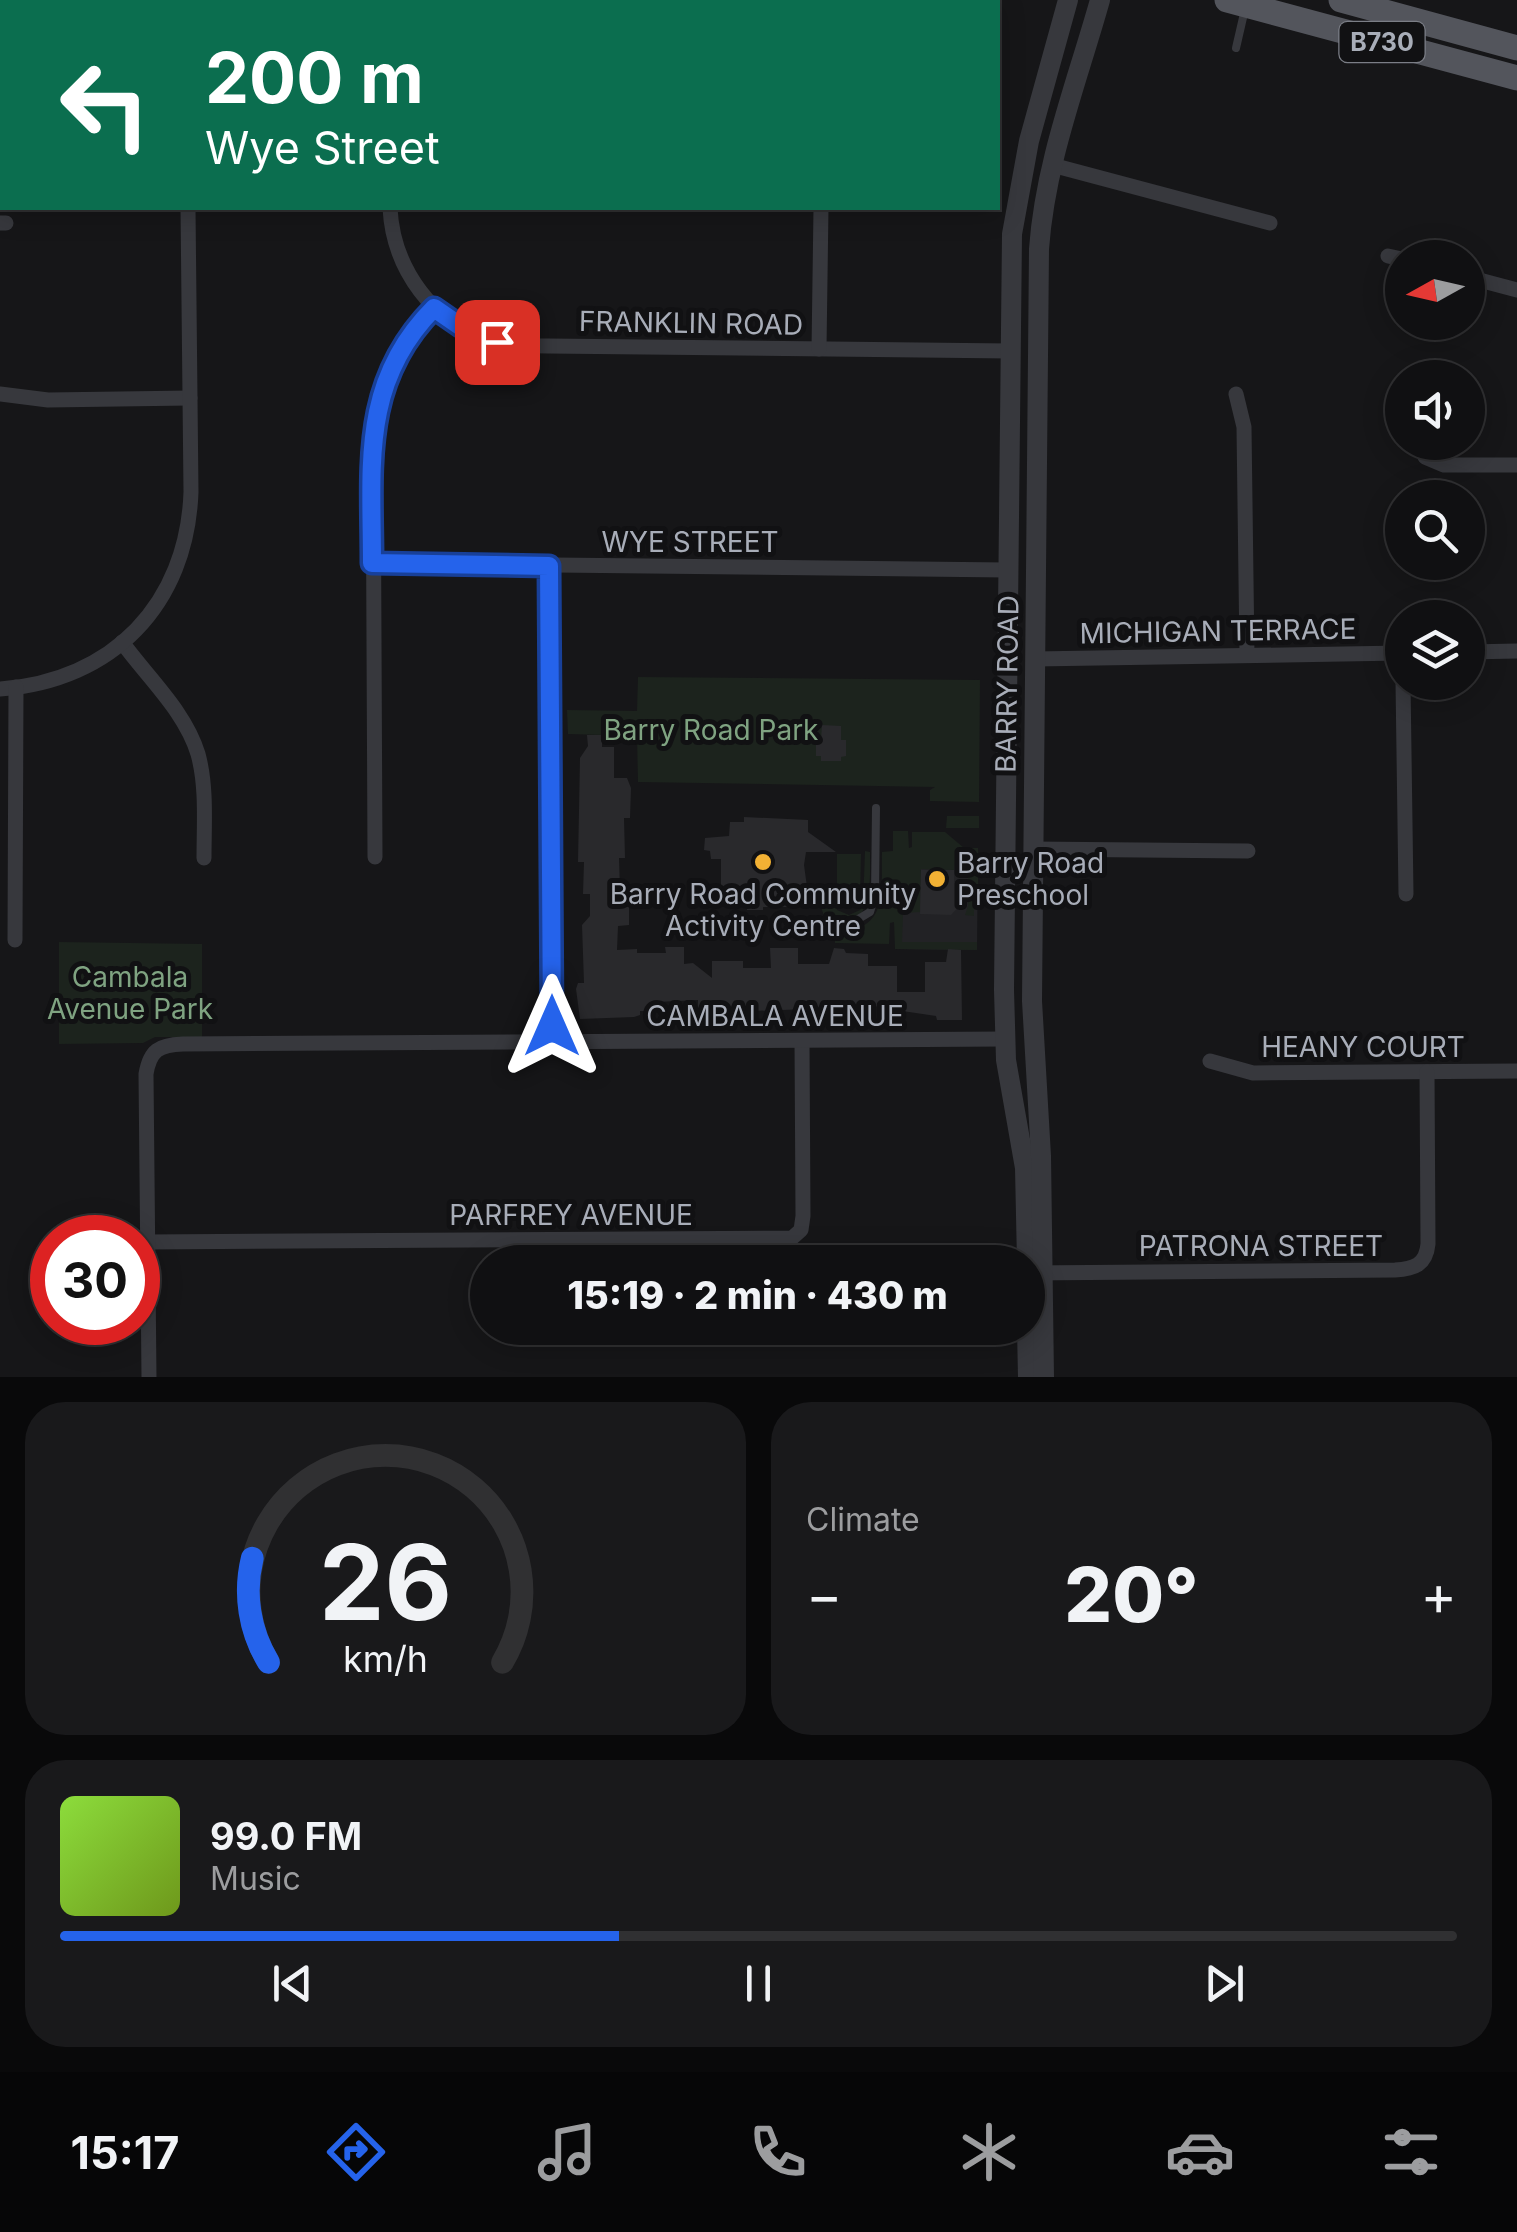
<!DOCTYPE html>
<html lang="en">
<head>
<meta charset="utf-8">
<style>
	:root { --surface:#101012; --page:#19191b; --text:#f1f3f6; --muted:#9c9d9f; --line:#303032; --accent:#2563eb }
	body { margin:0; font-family:Inter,sans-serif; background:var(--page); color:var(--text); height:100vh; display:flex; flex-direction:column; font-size:38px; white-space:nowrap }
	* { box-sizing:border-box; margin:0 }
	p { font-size:32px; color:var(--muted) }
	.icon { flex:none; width:55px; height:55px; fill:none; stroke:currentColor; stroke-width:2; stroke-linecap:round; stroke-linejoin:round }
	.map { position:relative; height:1377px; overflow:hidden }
	.drawer { display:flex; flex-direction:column; gap:25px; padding:25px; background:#09090a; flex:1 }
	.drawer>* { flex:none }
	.top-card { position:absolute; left:0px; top:0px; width:1000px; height:210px; box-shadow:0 5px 25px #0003,0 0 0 2px var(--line); background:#0b6e4f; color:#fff; overflow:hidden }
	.needle { width:65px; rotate:262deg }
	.buttons { position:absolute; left:1385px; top:240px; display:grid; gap:20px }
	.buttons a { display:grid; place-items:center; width:100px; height:100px; border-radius:50%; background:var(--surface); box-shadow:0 5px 25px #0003,0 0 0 2px var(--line); font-size:50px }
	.speed { position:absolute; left:30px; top:1215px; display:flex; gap:20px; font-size:50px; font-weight:700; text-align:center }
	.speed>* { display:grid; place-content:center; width:130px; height:130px; border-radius:50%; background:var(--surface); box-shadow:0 5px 25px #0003,0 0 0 2px var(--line); line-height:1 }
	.speed .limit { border:15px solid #d22; background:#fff; color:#111 }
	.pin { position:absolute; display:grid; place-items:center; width:85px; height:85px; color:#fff; margin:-42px; border-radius:20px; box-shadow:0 5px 15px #0006 }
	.me { position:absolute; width:110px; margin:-55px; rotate:0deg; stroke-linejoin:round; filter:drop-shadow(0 0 8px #0008) }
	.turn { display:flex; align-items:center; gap:35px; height:210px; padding:0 40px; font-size:45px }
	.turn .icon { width:130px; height:130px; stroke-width:2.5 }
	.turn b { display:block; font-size:70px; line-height:85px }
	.big { font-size:75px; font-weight:800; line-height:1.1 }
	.drawer .tile { flex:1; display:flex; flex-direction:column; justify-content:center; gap:15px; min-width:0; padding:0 35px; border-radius:40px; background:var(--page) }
	.drawer .dial { align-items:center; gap:0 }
	.dial svg { height:260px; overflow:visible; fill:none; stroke:var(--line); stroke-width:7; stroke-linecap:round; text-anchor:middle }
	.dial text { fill:var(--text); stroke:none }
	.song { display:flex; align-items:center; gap:30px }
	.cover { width:120px; height:120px; border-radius:15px; background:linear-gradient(135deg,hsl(90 70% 55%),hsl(80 70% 35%)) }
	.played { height:10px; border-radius:5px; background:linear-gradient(90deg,var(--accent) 40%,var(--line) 40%) }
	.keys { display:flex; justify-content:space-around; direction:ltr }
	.heat { display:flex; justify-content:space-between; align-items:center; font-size:55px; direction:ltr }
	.drawer .tiles { flex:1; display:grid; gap:25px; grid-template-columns:1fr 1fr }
	.tile:last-child { grid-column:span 2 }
	.trip { position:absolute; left:470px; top:1245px; width:575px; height:100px; border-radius:50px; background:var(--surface); box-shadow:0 5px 25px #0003,0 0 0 2px var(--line); font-weight:800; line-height:100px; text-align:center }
	.dock { display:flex; height:160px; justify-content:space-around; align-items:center; background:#060607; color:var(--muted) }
	.dock .icon { width:70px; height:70px }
	.dock .active { color:var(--accent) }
	.dock b { font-size:45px; color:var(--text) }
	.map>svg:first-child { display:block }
	.built { fill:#222225 }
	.green { fill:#1c231d }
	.building { fill:#29292c }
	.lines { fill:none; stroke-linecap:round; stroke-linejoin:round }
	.service { stroke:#37383d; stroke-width:8 }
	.minor { stroke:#37383d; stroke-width:15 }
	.tertiary { stroke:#37383d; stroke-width:20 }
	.primary { stroke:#53555c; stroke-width:25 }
	.route-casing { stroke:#184099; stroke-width:25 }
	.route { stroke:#2563eb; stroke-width:18 }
	.poi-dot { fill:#f2b134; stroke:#111113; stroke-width:4 }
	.labels { text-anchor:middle; stroke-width:10; stroke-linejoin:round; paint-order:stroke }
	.shield { fill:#111113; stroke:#7b7e86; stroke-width:2.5 }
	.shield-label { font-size:25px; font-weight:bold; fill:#a8adb8 }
	.street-label { font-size:28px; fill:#a8adb8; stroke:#111113 }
	.park-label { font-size:28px; fill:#7fa381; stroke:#111113 }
	.poi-label { font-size:28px; fill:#a8adb8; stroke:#111113; text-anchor:start }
</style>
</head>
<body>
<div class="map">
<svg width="1517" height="1377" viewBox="0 0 1517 1377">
	<rect width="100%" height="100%" fill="#161618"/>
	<path class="built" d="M896,848H978L977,950L895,949Z"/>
	<g class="green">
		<path d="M638,677L980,680L979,802L930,801V790L935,787L638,782L637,736L568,734L567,710L637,711Z"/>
		<path d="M947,816H979V828H946Z"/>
		<path d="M893,831H908L909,848L912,847V832H945L964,848L957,849L954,870L921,869L920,912L903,913L902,942H977V950L895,949L894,922L890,923L889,944L835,943V931C889,932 881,892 882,852L893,851Z"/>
		<path d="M968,848H978V909L974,910V916L965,915L968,906Z"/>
		<path d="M865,851L870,852C870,882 875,939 824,916L820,904L833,896L837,910L849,915L860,910L863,904Z"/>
		<path d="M837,854H861L860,899L837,898Z"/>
		<path d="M59,942L202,944V1037H155L143,1043L59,1044Z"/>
	</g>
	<g class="building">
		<path d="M822,725L841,726V740H846V756L841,757V761H821V756H816V740H821Z"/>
		<path d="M587,735H602V747H614V778H627L631,788L630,818H624L625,858H619L620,890H638L639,904H629V925L618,926L617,950L637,949V953H666L665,947H684V964L693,963L712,978V961H743V968H771L770,948H798V964H829L834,948L844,949L846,953L868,954V966H897V992H925V962H946L948,949L961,950L962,1020H937L936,1016L889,1009L888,1006L698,1013V1000L656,1002V1011H640V1015L634,1017L580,1019L576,989L578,983H584L582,925L590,916V894H583L584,862H578L580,758L588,746Z"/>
		<path d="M744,817L808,820V832L836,852H806L804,865L807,887H803V907H763V910H747V906H732V892H721V859H711L710,851L704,850L705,838L729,836L730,822H744Z"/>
		<path d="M921,870H954V882H961V904L951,915L920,914Z"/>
	</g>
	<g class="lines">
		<g class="service">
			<path d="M1236,48L1245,9"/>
			<path d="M813,924H850L870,912L875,895L876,808"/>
		</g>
		<g class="minor">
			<path d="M388,0V2"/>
			<path d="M221,2L224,0"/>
			<path d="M0,39L2,40"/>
			<path d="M1052,165L1270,223"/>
			<path d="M390,208C393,268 433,325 493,341C511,346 530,346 548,346L1010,351"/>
			<path d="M0,223H6"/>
			<path d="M1388,256L1402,259"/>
			<path d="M1468,277L1517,290"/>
			<path d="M819,349L821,208"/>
			<path d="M0,394L48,400L190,398"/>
			<path d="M1236,394L1244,427L1247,655"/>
			<path d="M1425,457L1444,465H1517"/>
			<path d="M372,563L1007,570"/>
			<path d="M549,566L552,1042"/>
			<path d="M122,642C148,678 185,711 198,754C207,787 204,824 204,858"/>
			<path d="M1468,652L1517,651"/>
			<path d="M1035,659L1402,653"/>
			<path d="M1403,682L1406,894"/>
			<path d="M0,689C113,681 187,604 191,492L188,208"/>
			<path d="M1033,849L1248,851"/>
			<path d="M375,857L373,426C383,379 400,341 434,308"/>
			<path d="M15,940L16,687"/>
			<path d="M1210,1061L1253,1073L1517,1071"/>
			<path d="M147,1242L792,1238L801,1230L803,1216L802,1041"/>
			<path d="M1028,1273L1395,1270C1414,1269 1426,1265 1428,1244L1427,1072"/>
			<path d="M149,1377L146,1074C150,1050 159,1045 183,1044L1005,1039"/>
		</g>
		<g class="tertiary">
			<path d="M1027,1262L1025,1168L1006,1060L1004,990L1012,234L1029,141L1068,0"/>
			<path d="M1027,1328L1028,1377"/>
			<path d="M1044,1377L1041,1156L1032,1001L1039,249C1045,163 1077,82 1100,0"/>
		</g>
		<g class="primary">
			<path d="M1227,0L1517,78"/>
			<path d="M1341,0L1517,48"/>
		</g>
	</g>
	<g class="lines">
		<g class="route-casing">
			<path id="route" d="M497,342L460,326L434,308C360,382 372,467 372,563L549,566L552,1026"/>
		</g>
		<use href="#route" class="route"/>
	</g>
	<g class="poi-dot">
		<circle cx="763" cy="862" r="10"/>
		<circle cx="937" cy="879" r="10"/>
	</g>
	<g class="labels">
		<rect class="shield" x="1339.5" y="22" width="85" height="40" rx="8"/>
		<g class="shield-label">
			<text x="1382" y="51">B730</text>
		</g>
		<g class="street-label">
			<text transform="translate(691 323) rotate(1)" y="10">FRANKLIN ROAD</text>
			<text x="690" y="552">WYE STREET</text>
			<text transform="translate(1218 631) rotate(-1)" y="10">MICHIGAN TERRACE</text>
			<text transform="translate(1007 684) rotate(-89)" y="10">BARRY ROAD</text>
			<text x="775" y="1026">CAMBALA AVENUE</text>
			<text x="1363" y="1057">HEANY COURT</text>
			<text x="571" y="1225">PARFREY AVENUE</text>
			<text x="1261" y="1256">PATRONA STREET</text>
		</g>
		<g class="park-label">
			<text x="711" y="740">Barry Road Park</text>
			<text x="130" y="987">Cambala<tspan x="130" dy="32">Avenue Park</tspan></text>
		</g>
		<g class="poi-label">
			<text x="957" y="873">Barry Road<tspan x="957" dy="32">Preschool</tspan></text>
			<text x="763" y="904" text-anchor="middle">Barry Road Community<tspan x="763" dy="32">Activity Centre</tspan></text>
		</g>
	</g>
</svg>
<div class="buttons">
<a><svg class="needle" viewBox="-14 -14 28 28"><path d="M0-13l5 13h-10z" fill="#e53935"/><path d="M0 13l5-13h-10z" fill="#9c9d9f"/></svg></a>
<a><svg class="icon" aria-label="sound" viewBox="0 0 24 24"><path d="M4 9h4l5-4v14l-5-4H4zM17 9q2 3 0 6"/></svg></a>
<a><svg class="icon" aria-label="search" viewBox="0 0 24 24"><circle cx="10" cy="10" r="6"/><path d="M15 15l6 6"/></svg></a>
<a><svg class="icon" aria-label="layers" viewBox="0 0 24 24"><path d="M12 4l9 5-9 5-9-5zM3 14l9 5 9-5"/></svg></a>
</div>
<div class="speed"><div class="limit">30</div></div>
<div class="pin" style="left:497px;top:342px;background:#d93025"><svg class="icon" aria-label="arrive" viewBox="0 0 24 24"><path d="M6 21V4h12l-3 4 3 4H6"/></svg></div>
<svg class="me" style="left:552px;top:1026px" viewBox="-20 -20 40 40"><path d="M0-17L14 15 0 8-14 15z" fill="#2563eb" stroke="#fff" stroke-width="4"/></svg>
<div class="trip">15:19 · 2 min · 430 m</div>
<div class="top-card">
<div class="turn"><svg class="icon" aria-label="left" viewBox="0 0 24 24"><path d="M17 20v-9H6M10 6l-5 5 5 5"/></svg><div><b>200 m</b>Wye Street</div></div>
</div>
</div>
<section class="drawer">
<div class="tiles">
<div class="tile dial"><svg viewBox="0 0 100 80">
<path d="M14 69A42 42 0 1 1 86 69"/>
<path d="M14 69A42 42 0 0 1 9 37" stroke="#2563eb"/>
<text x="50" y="56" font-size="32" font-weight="700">26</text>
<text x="50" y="72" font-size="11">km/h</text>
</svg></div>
<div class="tile"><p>Climate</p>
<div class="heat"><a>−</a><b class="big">20°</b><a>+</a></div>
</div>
<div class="tile">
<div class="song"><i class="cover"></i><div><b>99.0 FM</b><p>Music</p></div></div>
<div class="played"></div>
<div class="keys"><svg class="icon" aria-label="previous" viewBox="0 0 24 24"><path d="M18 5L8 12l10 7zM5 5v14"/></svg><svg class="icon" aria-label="pause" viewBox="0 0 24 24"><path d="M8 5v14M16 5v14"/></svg><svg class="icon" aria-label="next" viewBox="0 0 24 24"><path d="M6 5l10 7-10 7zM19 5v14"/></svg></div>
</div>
</div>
</section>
<nav class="dock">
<b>15:17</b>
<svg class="icon active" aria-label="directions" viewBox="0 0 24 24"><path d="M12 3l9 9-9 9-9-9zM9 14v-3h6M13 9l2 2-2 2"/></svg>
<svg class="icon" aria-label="music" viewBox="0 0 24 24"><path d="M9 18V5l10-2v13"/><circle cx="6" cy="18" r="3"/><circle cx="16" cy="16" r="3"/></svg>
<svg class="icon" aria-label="phone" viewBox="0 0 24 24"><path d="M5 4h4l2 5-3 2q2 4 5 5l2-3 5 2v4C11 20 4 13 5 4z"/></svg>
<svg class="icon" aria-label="climate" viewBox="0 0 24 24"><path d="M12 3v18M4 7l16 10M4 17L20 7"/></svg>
<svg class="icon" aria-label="car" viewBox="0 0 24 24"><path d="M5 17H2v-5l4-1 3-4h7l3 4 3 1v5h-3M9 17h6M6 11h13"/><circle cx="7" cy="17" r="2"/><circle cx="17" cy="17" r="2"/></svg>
<svg class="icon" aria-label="filters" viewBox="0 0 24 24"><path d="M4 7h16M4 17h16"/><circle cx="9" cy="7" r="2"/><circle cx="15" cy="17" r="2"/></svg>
</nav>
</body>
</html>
